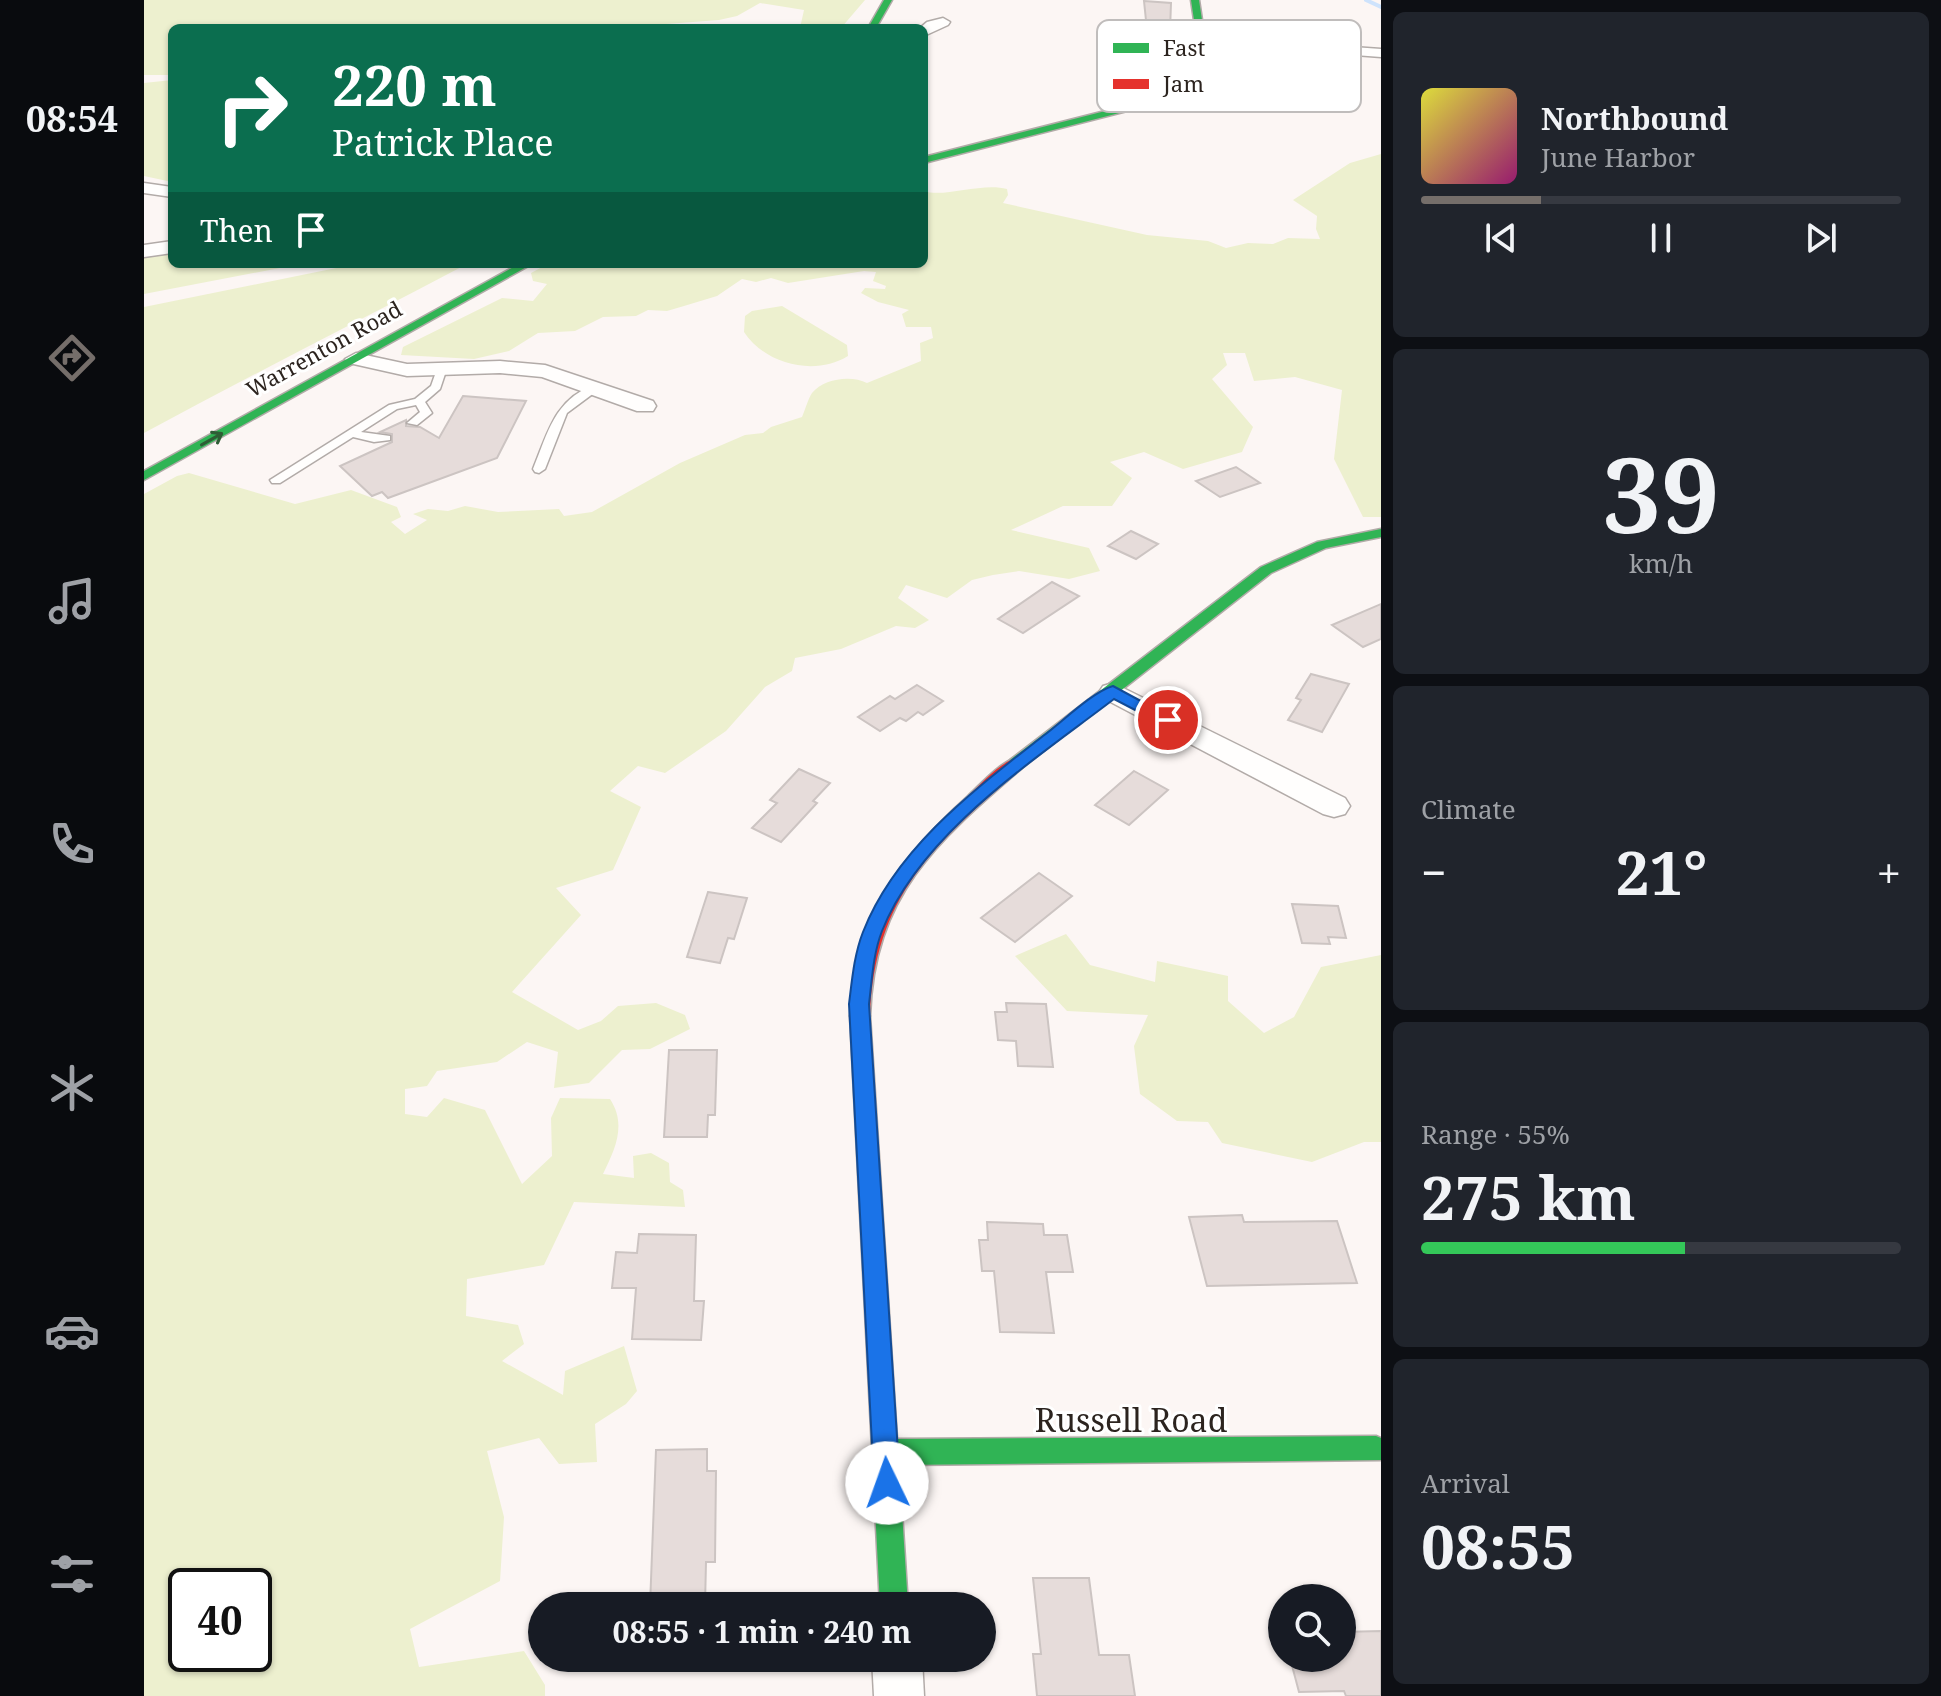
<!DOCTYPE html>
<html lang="en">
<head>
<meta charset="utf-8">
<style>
	:root { --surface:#171b24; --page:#20242c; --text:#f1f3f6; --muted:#9ea1a6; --line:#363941; --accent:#756e6a }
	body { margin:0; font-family:"Noto Serif",serif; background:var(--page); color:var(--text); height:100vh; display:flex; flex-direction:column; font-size:30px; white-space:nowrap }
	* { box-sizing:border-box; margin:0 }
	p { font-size:26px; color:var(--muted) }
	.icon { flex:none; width:44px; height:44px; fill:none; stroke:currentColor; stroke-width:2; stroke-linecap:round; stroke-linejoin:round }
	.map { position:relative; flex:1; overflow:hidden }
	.side { display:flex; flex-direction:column; gap:12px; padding:12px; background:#0d0f14; width:560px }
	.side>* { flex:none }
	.banner { position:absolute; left:24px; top:24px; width:760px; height:244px; border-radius:12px; box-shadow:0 2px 6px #0004; background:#0b6e4f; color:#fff; overflow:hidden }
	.fabs { position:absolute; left:1124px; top:1584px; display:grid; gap:16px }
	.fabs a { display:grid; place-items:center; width:88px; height:88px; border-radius:50%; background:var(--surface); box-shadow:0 2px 6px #0004; font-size:40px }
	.speed { position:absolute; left:24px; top:1568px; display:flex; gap:16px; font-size:40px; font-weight:700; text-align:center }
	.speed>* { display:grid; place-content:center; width:104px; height:104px; border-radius:50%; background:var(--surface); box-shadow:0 2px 6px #0004; line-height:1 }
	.speed .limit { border:4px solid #111; border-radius:12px; background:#fff; color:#111 }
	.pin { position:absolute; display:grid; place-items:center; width:68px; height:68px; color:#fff; margin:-34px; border:4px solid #fff; border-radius:50%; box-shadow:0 2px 8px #0007 }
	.me { position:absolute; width:88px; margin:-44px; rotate:357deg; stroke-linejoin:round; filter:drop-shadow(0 0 6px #0008) }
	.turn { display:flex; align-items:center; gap:28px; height:168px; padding:0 32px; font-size:36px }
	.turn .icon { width:104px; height:104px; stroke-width:2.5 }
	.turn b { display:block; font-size:56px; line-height:68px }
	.then { display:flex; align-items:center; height:76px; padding:0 32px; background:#0003; gap:16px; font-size:30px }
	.big { font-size:60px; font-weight:700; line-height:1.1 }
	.side .widget { flex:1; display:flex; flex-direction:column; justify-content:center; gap:12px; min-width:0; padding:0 28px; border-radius:12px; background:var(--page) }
	.side .dial { align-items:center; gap:0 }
	.dial b { font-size:104px; line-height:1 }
	.song { display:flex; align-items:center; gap:24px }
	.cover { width:96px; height:96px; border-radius:12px; background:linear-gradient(135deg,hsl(60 70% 55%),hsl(320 70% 35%)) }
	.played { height:8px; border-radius:4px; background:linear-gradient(90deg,var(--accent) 25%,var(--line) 25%) }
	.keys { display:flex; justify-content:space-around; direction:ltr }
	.heat { display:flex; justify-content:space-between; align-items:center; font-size:44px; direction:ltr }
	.charge { height:12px; border-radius:6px; background:linear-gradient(90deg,#34c759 55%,var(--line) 0) }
	.trip { position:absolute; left:384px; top:1592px; width:468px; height:80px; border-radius:40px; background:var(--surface); box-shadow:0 2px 6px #0004; font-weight:700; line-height:80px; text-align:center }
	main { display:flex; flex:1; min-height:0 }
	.menu { display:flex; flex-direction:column; width:144px; justify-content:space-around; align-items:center; background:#090b0e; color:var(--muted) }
	.menu .icon { width:56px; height:56px }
	.menu .on { color:var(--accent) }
	.menu b { font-size:36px; color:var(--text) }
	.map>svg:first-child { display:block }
	.green { fill:#edf0cf; fill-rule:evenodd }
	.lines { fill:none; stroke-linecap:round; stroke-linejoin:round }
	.stream { stroke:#cee3fc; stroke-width:4 }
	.building { fill:#e6dcda; stroke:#ccc4c2; stroke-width:2 }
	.lane-casing { stroke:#b2aba8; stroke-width:3 }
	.street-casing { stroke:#b2aba8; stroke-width:3 }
	.fast-casing { stroke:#b2aba8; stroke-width:3 }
	.jam-casing { stroke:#b2aba8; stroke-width:3 }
	.lane { fill:#fffefd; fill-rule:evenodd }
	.street { fill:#fffefd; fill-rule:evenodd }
	.fast { fill:#30b455; fill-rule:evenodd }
	.jam { fill:#e5322d; fill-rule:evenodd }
	.oneway { stroke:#2e5e35 }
	.route { fill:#1a73e8; stroke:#114b97; stroke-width:2 }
	.labels { text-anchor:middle; stroke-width:6; stroke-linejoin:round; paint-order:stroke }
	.far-street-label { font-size:22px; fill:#2c241f; stroke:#fff }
	.near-street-label { font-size:32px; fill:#2c241f; stroke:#fff }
	.key { fill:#fff; stroke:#c0bdbc; stroke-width:2 }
	.key-label { font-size:22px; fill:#2c241f }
</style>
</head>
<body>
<main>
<nav class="menu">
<b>08:54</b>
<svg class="icon on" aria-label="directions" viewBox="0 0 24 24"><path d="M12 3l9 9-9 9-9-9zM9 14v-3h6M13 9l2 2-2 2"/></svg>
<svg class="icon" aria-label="music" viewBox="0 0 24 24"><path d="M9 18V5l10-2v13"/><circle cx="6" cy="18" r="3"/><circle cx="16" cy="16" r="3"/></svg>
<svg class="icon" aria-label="phone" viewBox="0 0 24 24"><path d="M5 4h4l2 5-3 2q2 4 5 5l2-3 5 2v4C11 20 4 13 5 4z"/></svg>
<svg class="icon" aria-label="climate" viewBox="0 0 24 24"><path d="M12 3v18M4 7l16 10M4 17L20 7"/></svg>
<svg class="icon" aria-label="car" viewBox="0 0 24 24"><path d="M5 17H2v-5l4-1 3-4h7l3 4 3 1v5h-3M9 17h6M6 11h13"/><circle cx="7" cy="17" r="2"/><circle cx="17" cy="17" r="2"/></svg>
<svg class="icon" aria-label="filters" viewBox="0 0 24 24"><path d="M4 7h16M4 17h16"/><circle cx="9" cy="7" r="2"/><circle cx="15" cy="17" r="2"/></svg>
</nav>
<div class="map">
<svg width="1237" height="1696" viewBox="0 0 1237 1696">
	<rect width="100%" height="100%" fill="#fcf6f4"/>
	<g class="green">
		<path d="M0,0H721L697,28H656L660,10L616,3L593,16L575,20L470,28H28V75H0Z"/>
		<path d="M28,80V182L0,176V83Z"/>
		<path d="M1237,154V517H1219L1190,459L1198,390L1151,377L1110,381L1101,353H1079L1083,365L1068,379L1109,427L1098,452L1039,469L1000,452L966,462L988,478L968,506H919L867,530L945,548L956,571L925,579L875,571L849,575L828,580L803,598L762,585L754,598L785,620L771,628L752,626L697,649L651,658L648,671L621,687L582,731L521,773L494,766L466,791L497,807L469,870L412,888L437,915L368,992L434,1030L457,1021L474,1006L512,1003L541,1015L546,1029L506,1049L478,1050L445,1083L410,1088L414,1052L383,1042L353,1062L293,1071L283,1086L261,1089V1114L283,1117L300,1098L341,1110L378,1184L408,1156L407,1118L416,1098L466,1099C483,1125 471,1149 459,1174L490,1178L489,1156L507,1153L525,1163L526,1182L539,1190L541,1207L430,1202L400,1265L323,1279L322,1316L374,1325L380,1344L358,1361L419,1395L421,1371L480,1346L493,1391L482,1404L451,1424L453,1462L415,1464L395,1438L343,1451L360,1517L356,1581L266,1629L275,1667L380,1651L401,1685V1696H0V494L33,476L45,473L151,504L207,490L253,507L257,517L247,522L261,534L283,520L269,514L284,509L304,511L321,506L354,512L415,509L420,516L448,512L536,463L601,435L619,433L627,427L658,417C661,410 664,399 668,393C680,378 708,375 723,383L777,361L776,343L789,338L787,327H762L758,314L765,310L734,302L717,293L721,288L741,289L742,286L729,281L732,272L720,271L644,283L627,278L612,282L598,279L573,296L540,306L523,311L504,310L492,316L459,317L431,331L394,333L365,351L330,359L257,355L259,347L358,298L389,301L403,284L389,281L387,273L404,264H780V191C800,198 838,182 863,189L864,195L859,203L1003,235L1064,241L1082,248L1104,243L1129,244L1144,238L1176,239L1172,229L1173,216L1149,200L1206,163ZM42,1586H110V1654H42Z"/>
		<path d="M28,253V264H157L0,294V257Z"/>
		<path d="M323,264C215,321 107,375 0,433V307L207,265Z"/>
		<path d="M638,306L703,345L704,356C670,377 621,364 600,332L601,316L608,311Z"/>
		<path d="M922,934L946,965L1011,982L1013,961L1084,976V1001L1120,1033L1150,1017L1177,967L1237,955V1142H1220L1168,1162L1078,1143L1064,1122L1033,1121L996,1094L990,1046L1004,1015L923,1011L871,956Z"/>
	</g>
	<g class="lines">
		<path class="stream" d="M1222,0L1237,7"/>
	</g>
	<g class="building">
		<path d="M1000,1L1027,3L1026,31L1003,30Z"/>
		<path d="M319,396L382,401L353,458L244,498L238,492L228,496L196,466L248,442V434L236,432L262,420V426L276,427L295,438Z"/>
		<path d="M1092,467L1116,483L1076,497L1052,481Z"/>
		<path d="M987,531L1014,544L992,559L964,546Z"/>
		<path d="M908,582L935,596L879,633L854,619Z"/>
		<path d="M1237,604V639L1219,647L1188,625Z"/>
		<path d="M1167,674L1205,684L1178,732L1144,720L1157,700L1152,698Z"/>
		<path d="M773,685L799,701L779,715L774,712L762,721L756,718L736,731L714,717L746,696L751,699Z"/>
		<path d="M655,769L686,783L669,801L673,803L637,842L608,828L633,803L626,800Z"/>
		<path d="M990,771L1024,790L985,825L951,805Z"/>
		<path d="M895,873L928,896L871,942L837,918Z"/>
		<path d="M564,892L603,898L590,939L584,938L576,963L543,957Z"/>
		<path d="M1148,904L1194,906L1202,938L1184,937L1186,944L1158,943Z"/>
		<path d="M862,1003L902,1004L909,1067L874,1066L872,1041L854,1040L851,1012H863Z"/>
		<path d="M525,1050H573L571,1115H564L563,1137H520Z"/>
		<path d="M1098,1215L1100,1222L1193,1221L1213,1283L1063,1286L1045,1217Z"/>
		<path d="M843,1222L899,1224L900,1235H923L929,1272H902L910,1333L856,1332L850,1271H838L835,1240H844Z"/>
		<path d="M495,1234L552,1235L550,1301H560L557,1340L488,1339L492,1288H468L472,1252L493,1253Z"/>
		<path d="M563,1449V1471H572L571,1562H562L561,1606H506L512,1450Z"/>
		<path d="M889,1578H945L955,1655H985L991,1696H893L889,1654H897Z"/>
		<path d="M1237,1631V1696H1202L1200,1691L1155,1692L1146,1658H1198V1632Z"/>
	</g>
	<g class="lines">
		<g class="lane-casing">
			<g id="lane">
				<path d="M293,369L302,371L296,389L281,402L288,413L273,425L263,423L276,412L272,405L253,409L217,432L246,436V440L230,442L209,437L136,483H128L126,480L245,405L271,399L287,386Z"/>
				<path d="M450,385L454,386V390L423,413L401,469L395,473L391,472L389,469C404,433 410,400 450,385Z"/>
			</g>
		</g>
		<g class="street-casing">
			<g id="street">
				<path d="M799,18L806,22L804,25L780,36V28H776L783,22Z"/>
				<path d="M1057,36L1237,49V57L1052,43L1050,40Z"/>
				<path d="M0,183L28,187V197L0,193Z"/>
				<path d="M28,241V253L0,257V245Z"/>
				<path d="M212,353L263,364L356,361L401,365L509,401L512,406L509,411H493L398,377L356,373L263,376L205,363L201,359Z"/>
				<path d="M969,683L1201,798L1206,806L1201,814L1190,817L1179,814L959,698L955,692L959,686Z"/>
				<path d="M728,1658H778L780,1696H730Z"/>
			</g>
		</g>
		<g class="fast-casing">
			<g id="fast">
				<path d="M740,0H748L732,28H724Z"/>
				<path d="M1047,0H1055L1061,40L1058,59L1009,100L983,111L780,163V157L977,107L1003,96L1050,58L1053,40Z"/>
				<path d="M375,264H388L0,480V471Z"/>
				<path d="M1237,529V537L1182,548L1127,573L878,768H866L864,764L866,760L1117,567L1173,542Z"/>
				<path d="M716,1008L723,1010L726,1016L753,1439L1232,1436L1237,1438V1460L755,1465L764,1606H736L706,1016L709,1010Z"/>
			</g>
		</g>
		<g class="jam-casing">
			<path id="jam" d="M872,758L878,760L880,764L878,768C792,842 730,896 726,1016L723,1022L716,1024L709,1022L706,1016C710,918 753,860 824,796C837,784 855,763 872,758Z"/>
		</g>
		<use href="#lane" class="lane"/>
		<use href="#street" class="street"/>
		<use href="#fast" class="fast"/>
		<use href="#jam" class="jam"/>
	</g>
	<defs><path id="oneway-shaft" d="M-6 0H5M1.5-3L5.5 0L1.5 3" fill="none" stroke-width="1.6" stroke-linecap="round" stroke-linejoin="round" transform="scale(2)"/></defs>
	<use class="oneway" href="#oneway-shaft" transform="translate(68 439) rotate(-29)"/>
	<path class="route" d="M969,686L1032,720L1024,726L1018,724L970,699C889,761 777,833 738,931C729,954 728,980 725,1004L756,1483L752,1492L743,1496L734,1492L730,1483L705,1004C708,980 710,955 719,932C752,848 830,790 899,736C917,723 948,692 969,686Z"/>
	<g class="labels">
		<g class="far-street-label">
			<text transform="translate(180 349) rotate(-29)" y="8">Warrenton Road</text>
		</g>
		<g class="near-street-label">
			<text x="987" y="1432">Russell Road</text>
		</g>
	</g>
	<rect x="953" y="20" width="264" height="92" rx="12" class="key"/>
	<rect x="969" y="43" width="36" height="10" fill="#30b455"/>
	<rect x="969" y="79" width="36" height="10" fill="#e5322d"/>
	<g class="key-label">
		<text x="1019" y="56">Fast</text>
		<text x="1019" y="92">Jam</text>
	</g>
</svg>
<div class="fabs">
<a><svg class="icon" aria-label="search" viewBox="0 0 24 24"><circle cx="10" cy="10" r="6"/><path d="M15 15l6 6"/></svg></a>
</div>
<div class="speed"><div class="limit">40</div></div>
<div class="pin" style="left:1024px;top:720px;background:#d93025"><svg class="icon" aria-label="arrive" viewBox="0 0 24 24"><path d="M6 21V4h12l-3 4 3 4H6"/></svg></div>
<svg class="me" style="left:743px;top:1483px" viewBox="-20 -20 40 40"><circle r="19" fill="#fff"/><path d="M0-13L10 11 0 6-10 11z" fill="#1a73e8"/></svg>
<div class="trip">08:55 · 1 min · 240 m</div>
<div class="banner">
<div class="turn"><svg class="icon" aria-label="right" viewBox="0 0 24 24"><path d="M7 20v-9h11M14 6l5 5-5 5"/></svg><div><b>220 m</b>Patrick Place</div></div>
<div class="then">Then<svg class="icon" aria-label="arrive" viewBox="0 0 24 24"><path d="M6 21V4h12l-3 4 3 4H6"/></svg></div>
</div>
</div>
<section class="side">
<div class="widget">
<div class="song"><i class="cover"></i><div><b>Northbound</b><p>June Harbor</p></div></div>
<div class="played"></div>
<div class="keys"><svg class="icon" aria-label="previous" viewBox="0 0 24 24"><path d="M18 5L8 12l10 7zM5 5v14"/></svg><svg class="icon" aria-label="pause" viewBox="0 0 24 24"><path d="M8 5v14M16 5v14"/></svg><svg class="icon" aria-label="next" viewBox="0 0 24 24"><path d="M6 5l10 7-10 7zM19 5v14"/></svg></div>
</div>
<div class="widget dial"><b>39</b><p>km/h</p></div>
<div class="widget"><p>Climate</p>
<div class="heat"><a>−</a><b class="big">21°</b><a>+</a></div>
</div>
<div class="widget"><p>Range · 55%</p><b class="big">275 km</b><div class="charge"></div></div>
<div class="widget"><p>Arrival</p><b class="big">08:55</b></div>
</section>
</main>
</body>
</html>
